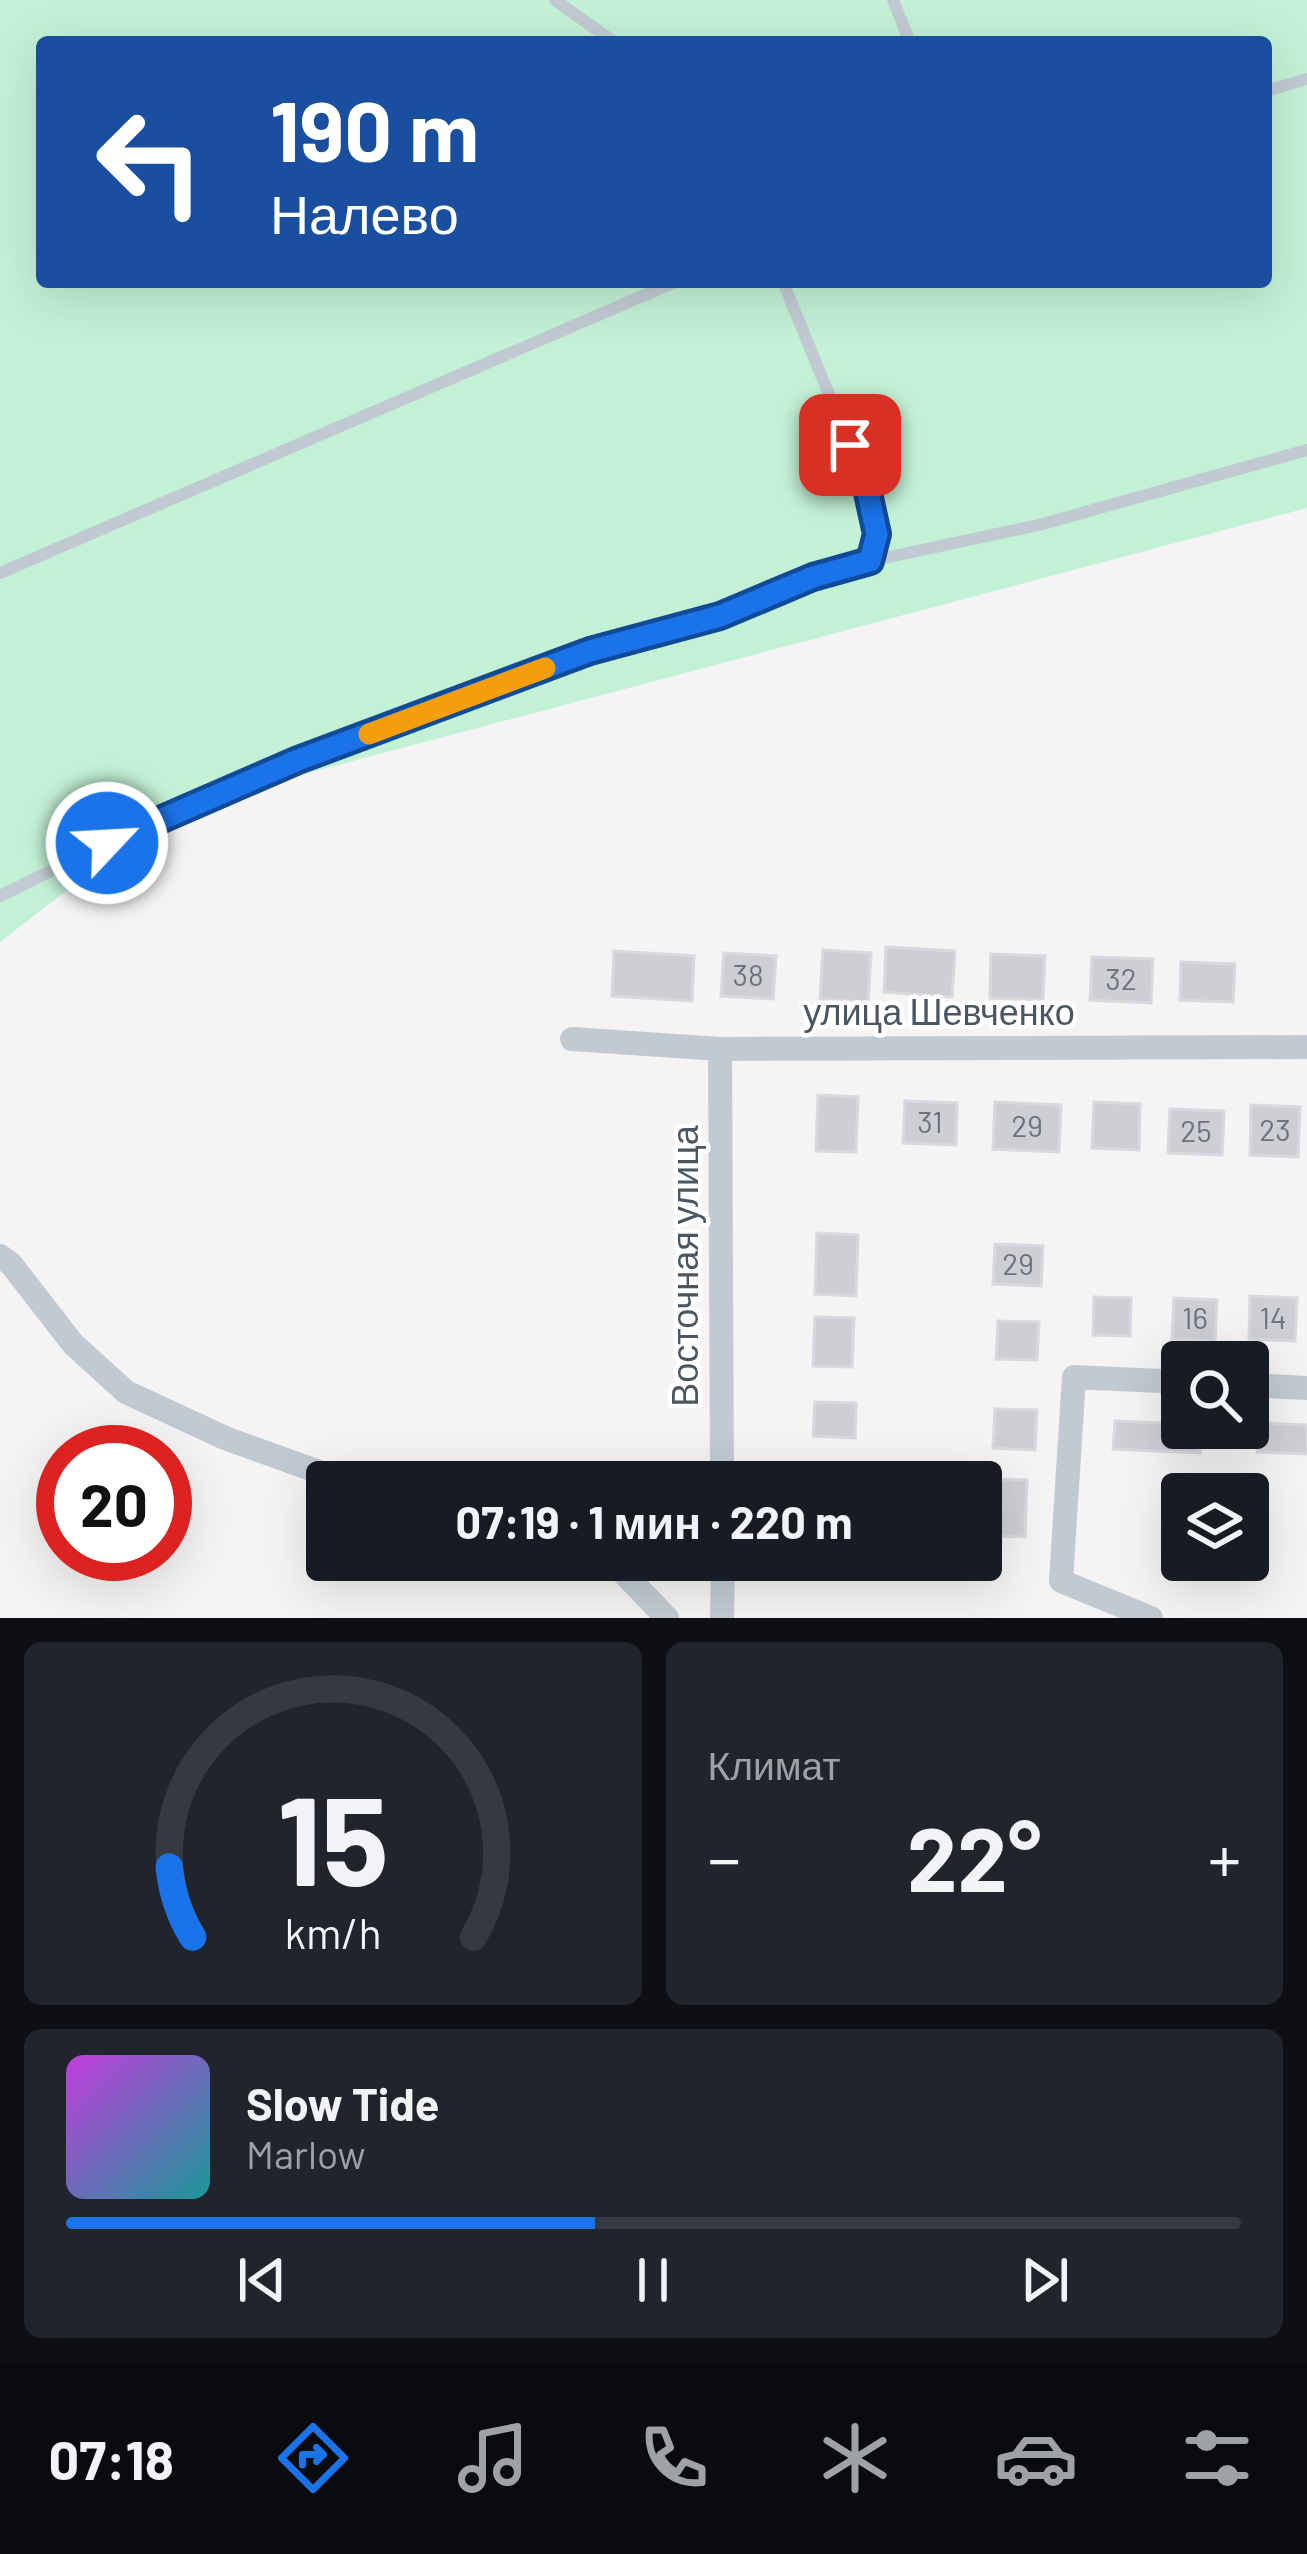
<!DOCTYPE html>
<html lang="ru">
<head>
<meta charset="utf-8">
<style>
	:root { --surface:#171b24; --page:#20242c; --text:#f1f3f6; --muted:#9ea1a6; --line:#363941; --accent:#1a73e8 }
	body { margin:0; font-family:Barlow,sans-serif; background:var(--page); color:var(--text); height:100vh; display:flex; flex-direction:column; font-size:45px; white-space:nowrap }
	* { box-sizing:border-box; margin:0 }
	p { font-size:39px; color:var(--muted) }
	.icon { flex:none; width:66px; height:66px; fill:none; stroke:currentColor; stroke-width:2; stroke-linecap:round; stroke-linejoin:round }
	.map { position:relative; height:1618px; overflow:hidden }
	.panel { display:flex; flex-direction:column; gap:24px; padding:24px; background:#0d0f14; flex:1 }
	.panel>* { flex:none }
	.hud { position:absolute; left:36px; top:36px; width:1236px; height:252px; border-radius:12px; box-shadow:0 12px 48px #0002; background:#1a4fa0; color:#fff; overflow:hidden }
	.fabs { position:absolute; left:1161px; top:1341px; display:grid; gap:24px }
	.fabs a { display:grid; place-items:center; width:108px; height:108px; border-radius:12px; background:var(--surface); box-shadow:0 12px 48px #0002; font-size:60px }
	.speed { position:absolute; left:36px; top:1425px; display:flex; gap:24px; font-size:60px; font-weight:700; text-align:center }
	.speed>* { display:grid; place-content:center; width:156px; height:156px; border-radius:50%; background:var(--surface); box-shadow:0 12px 48px #0002; line-height:1 }
	.speed .limit { border:18px solid #d22; background:#fff; color:#111 }
	.pin { position:absolute; display:grid; place-items:center; width:102px; height:102px; color:#fff; margin:-51px; border-radius:24px; box-shadow:0 6px 18px #0006 }
	.me { position:absolute; width:132px; margin:-66px; rotate:65deg; stroke-linejoin:round; filter:drop-shadow(0 0 9px #0008) }
	.turn { display:flex; align-items:center; gap:42px; height:252px; padding:0 36px; font-size:54px }
	.turn .icon { width:156px; height:156px; stroke-width:2.5 }
	.turn b { display:block; font-size:84px; line-height:102px }
	.big { font-size:90px; font-weight:700; line-height:1.1 }
	.panel .widget { flex:1; display:flex; flex-direction:column; justify-content:center; gap:18px; min-width:0; padding:0 42px; border-radius:18px; background:var(--page) }
	.panel .dial { align-items:center; gap:0 }
	.dial svg { height:312px; overflow:visible; fill:none; stroke:var(--line); stroke-width:7; stroke-linecap:round; text-anchor:middle }
	.dial text { fill:var(--text); stroke:none }
	.song { display:flex; align-items:center; gap:36px }
	.cover { width:144px; height:144px; border-radius:18px; background:linear-gradient(135deg,hsl(290 70% 55%),hsl(180 70% 35%)) }
	.played { height:12px; border-radius:6px; background:linear-gradient(90deg,var(--accent) 45%,var(--line) 45%) }
	.keys { display:flex; justify-content:space-around; direction:ltr }
	.heat { display:flex; justify-content:space-between; align-items:center; font-size:66px; direction:ltr }
	.panel .tiles { flex:1; display:grid; gap:24px; grid-template-columns:1fr 1fr }
	.widget:last-child { grid-column:span 2 }
	.trip { position:absolute; left:306px; top:1461px; width:696px; height:120px; border-radius:12px; background:var(--surface); box-shadow:0 12px 48px #0002; font-weight:700; line-height:120px; text-align:center }
	.tab-bar { display:flex; height:192px; justify-content:space-around; align-items:center; background:#090b0e; color:var(--muted) }
	.tab-bar .icon { width:84px; height:84px }
	.tab-bar .active { color:var(--accent) }
	.tab-bar b { font-size:54px; color:var(--text) }
	.map>svg:first-child { display:block }
	.green { fill:#c3f1d5; fill-rule:evenodd }
	.building { fill:#cdcfd5; stroke:#d7d9de; stroke-width:3 }
	.lines { fill:none; stroke-linecap:round; stroke-linejoin:round }
	.lane { stroke:#c1cad2; stroke-width:12 }
	.street { stroke:#c1cad2; stroke-width:24 }
	.route-casing { stroke:#114b97; stroke-width:30 }
	.route { stroke:#1a73e8; stroke-width:21 }
	.slow { stroke:#f59e0b; stroke-width:21 }
	.labels { text-anchor:middle; stroke-width:9; stroke-linejoin:round; paint-order:stroke }
	.number-label { font-size:30px; fill:#6b747e }
	.street-label { font-size:36px; fill:#4a5661; stroke:#fff }
</style>
</head>
<body>
<div class="map">
<svg width="1307" height="1618" viewBox="0 0 1307 1618">
	<rect width="100%" height="100%" fill="#f5f3f3"/>
	<path class="green" d="M0,0H1307V508L172,809L0,942ZM42,42H1266V282H42Z"/>
	<g class="building">
		<path d="M886,947L955,951L952,997L884,992Z"/>
		<path d="M823,950L871,953L868,1002L820,999Z"/>
		<path d="M614,951L694,956L692,1001L612,996Z"/>
		<path d="M724,953L776,956L773,999L721,996Z"/>
		<path d="M991,954L1045,956L1043,1000L990,998Z"/>
		<path d="M1092,957L1153,959L1151,1003L1090,1000Z"/>
		<path d="M1181,962L1235,964L1233,1002L1180,1000Z"/>
		<path d="M818,1095L858,1097L856,1152L816,1151Z"/>
		<path d="M905,1101L957,1103L956,1145L903,1143Z"/>
		<path d="M995,1102L1061,1105L1059,1152L993,1149Z"/>
		<path d="M1094,1102L1140,1104L1139,1150L1092,1148Z"/>
		<path d="M1251,1105L1300,1107L1298,1157L1250,1155Z"/>
		<path d="M1170,1109L1224,1111L1222,1155L1168,1153Z"/>
		<path d="M817,1233L858,1235L856,1296L815,1294Z"/>
		<path d="M995,1244L1043,1246L1041,1286L993,1284Z"/>
		<path d="M1250,1296L1297,1298L1295,1341L1249,1339Z"/>
		<path d="M1094,1297L1131,1298L1130,1336L1093,1335Z"/>
		<path d="M1174,1298L1217,1300L1215,1341L1172,1339Z"/>
		<path d="M815,1317L854,1318L852,1367L813,1366Z"/>
		<path d="M998,1321L1039,1322L1037,1360L996,1359Z"/>
		<path d="M815,1402L856,1403L855,1438L813,1436Z"/>
		<path d="M995,1409L1037,1410L1035,1450L993,1448Z"/>
		<path d="M1115,1421L1182,1424V1428H1202L1200,1453L1113,1449Z"/>
		<path d="M1258,1423L1307,1425V1454L1257,1452Z"/>
		<path d="M994,1479L1027,1480L1025,1537L991,1536Z"/>
	</g>
	<g class="lines">
		<g class="lane">
			<path d="M555,0L614,42"/>
			<path d="M893,0L910,42"/>
			<path d="M1266,91L1307,79"/>
			<path d="M783,282L866,485L877,534L870,561"/>
			<path d="M0,573L675,282"/>
			<path d="M0,896L140,827L298,760L590,651L720,616L813,577L870,561L1039,525L1307,450"/>
		</g>
		<g class="street">
			<path d="M572,1039L720,1049L1307,1047"/>
			<path d="M720,1049L722,1482"/>
			<path d="M0,1256L11,1264L73,1344L126,1392L225,1438L347,1482"/>
			<path d="M1248,1385L1307,1388"/>
			<path d="M611,1560L667,1618"/>
			<path d="M722,1618L723,1560"/>
			<path d="M1151,1618L1061,1581L1074,1377L1182,1382"/>
		</g>
	</g>
	<g class="lines">
		<g class="route-casing">
			<path id="route" d="M107,843L298,760L590,651L720,616L813,577L870,561L877,534L866,484L850,445"/>
		</g>
		<use href="#route" class="route"/>
		<path class="slow" d="M369,734L545,668"/>
	</g>
	<g class="labels">
		<g class="number-label">
			<text x="748" y="986">38</text>
			<text x="1121" y="990">32</text>
			<text x="930" y="1133">31</text>
			<text x="1027" y="1137">29</text>
			<text x="1275" y="1141">23</text>
			<text x="1196" y="1142">25</text>
			<text x="1018" y="1275">29</text>
			<text x="1195" y="1329">16</text>
			<text x="1273" y="1329">14</text>
		</g>
		<g class="street-label">
			<text x="939" y="1025">улица Шевченко</text>
			<text transform="translate(685 1266) rotate(-90)" y="13">Восточная улица</text>
		</g>
	</g>
</svg>
<div class="fabs">
<a><svg class="icon" aria-label="search" viewBox="0 0 24 24"><circle cx="10" cy="10" r="6"/><path d="M15 15l6 6"/></svg></a>
<a><svg class="icon" aria-label="layers" viewBox="0 0 24 24"><path d="M12 4l9 5-9 5-9-5zM3 14l9 5 9-5"/></svg></a>
</div>
<div class="speed"><div class="limit">20</div></div>
<div class="pin" style="left:850px;top:445px;background:#d93025"><svg class="icon" aria-label="arrive" viewBox="0 0 24 24"><path d="M6 21V4h12l-3 4 3 4H6"/></svg></div>
<svg class="me" style="left:107px;top:843px" viewBox="-20 -20 40 40"><circle r="17" fill="#1a73e8" stroke="#fff" stroke-width="3"/><path d="M0-11L8 9 0 5-8 9z" fill="#fff"/></svg>
<div class="trip">07:19 · 1 мин · 220 m</div>
<div class="hud">
<div class="turn"><svg class="icon" aria-label="left" viewBox="0 0 24 24"><path d="M17 20v-9H6M10 6l-5 5 5 5"/></svg><div><b>190 m</b>Налево</div></div>
</div>
</div>
<section class="panel">
<div class="tiles">
<div class="widget dial"><svg viewBox="0 0 100 80">
<path d="M14 69A42 42 0 1 1 86 69"/>
<path d="M14 69A42 42 0 0 1 8 51" stroke="#1a73e8"/>
<text x="50" y="56" font-size="32" font-weight="700">15</text>
<text x="50" y="72" font-size="11">km/h</text>
</svg></div>
<div class="widget"><p>Климат</p>
<div class="heat"><a>−</a><b class="big">22°</b><a>+</a></div>
</div>
<div class="widget">
<div class="song"><i class="cover"></i><div><b>Slow Tide</b><p>Marlow</p></div></div>
<div class="played"></div>
<div class="keys"><svg class="icon" aria-label="previous" viewBox="0 0 24 24"><path d="M18 5L8 12l10 7zM5 5v14"/></svg><svg class="icon" aria-label="pause" viewBox="0 0 24 24"><path d="M8 5v14M16 5v14"/></svg><svg class="icon" aria-label="next" viewBox="0 0 24 24"><path d="M6 5l10 7-10 7zM19 5v14"/></svg></div>
</div>
</div>
</section>
<nav class="tab-bar">
<b>07:18</b>
<svg class="icon active" aria-label="directions" viewBox="0 0 24 24"><path d="M12 3l9 9-9 9-9-9zM9 14v-3h6M13 9l2 2-2 2"/></svg>
<svg class="icon" aria-label="music" viewBox="0 0 24 24"><path d="M9 18V5l10-2v13"/><circle cx="6" cy="18" r="3"/><circle cx="16" cy="16" r="3"/></svg>
<svg class="icon" aria-label="phone" viewBox="0 0 24 24"><path d="M5 4h4l2 5-3 2q2 4 5 5l2-3 5 2v4C11 20 4 13 5 4z"/></svg>
<svg class="icon" aria-label="climate" viewBox="0 0 24 24"><path d="M12 3v18M4 7l16 10M4 17L20 7"/></svg>
<svg class="icon" aria-label="car" viewBox="0 0 24 24"><path d="M5 17H2v-5l4-1 3-4h7l3 4 3 1v5h-3M9 17h6M6 11h13"/><circle cx="7" cy="17" r="2"/><circle cx="17" cy="17" r="2"/></svg>
<svg class="icon" aria-label="filters" viewBox="0 0 24 24"><path d="M4 7h16M4 17h16"/><circle cx="9" cy="7" r="2"/><circle cx="15" cy="17" r="2"/></svg>
</nav>
</body>
</html>
